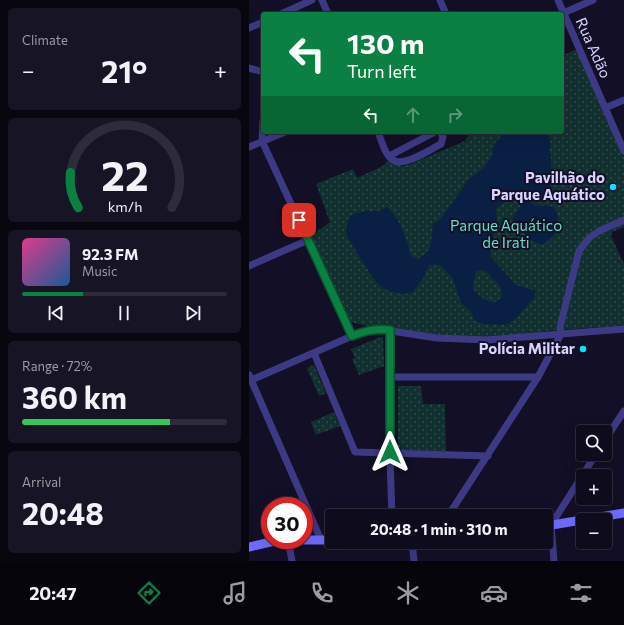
<!DOCTYPE html>
<html lang="en">
<head>
<meta charset="utf-8">
<style>
	:root { --surface:#0e0b1c; --page:#171425; --text:#f1f3f6; --muted:#9b9ba3; --line:#2e2b3b; --accent:#0b8043 }
	body { margin:0; font-family:Commissioner,sans-serif; background:var(--page); color:var(--text); height:100vh; display:flex; flex-direction:column; font-size:15px; white-space:nowrap }
	* { box-sizing:border-box; margin:0 }
	p { font-size:13px; color:var(--muted) }
	.icon { flex:none; width:22px; height:22px; fill:none; stroke:currentColor; stroke-width:2; stroke-linecap:round; stroke-linejoin:round }
	.map { position:relative; flex:1; overflow:hidden }
	.panel { display:flex; flex-direction:column; gap:8px; padding:8px; background:#08060f; width:249px }
	.panel>* { flex:none }
	.hud { position:absolute; left:12px; top:12px; width:303px; height:122px; border-radius:4px; box-shadow:0 4px 16px #0002,0 0 0 1px var(--line); background:#0b8043; color:#fff; overflow:hidden }
	.controls { position:absolute; left:327px; top:425px; display:grid; gap:8px }
	.controls a { display:grid; place-items:center; width:36px; height:36px; border-radius:4px; background:var(--surface); box-shadow:0 4px 16px #0002,0 0 0 1px var(--line); font-size:20px }
	.speed { position:absolute; left:12px; top:497px; display:flex; gap:8px; font-size:20px; font-weight:700; text-align:center }
	.speed>* { display:grid; place-content:center; width:52px; height:52px; border-radius:50%; background:var(--surface); box-shadow:0 4px 16px #0002,0 0 0 1px var(--line); line-height:1 }
	.speed .limit { border:6px solid #d22; background:#fff; color:#111 }
	.pin { position:absolute; display:grid; place-items:center; width:34px; height:34px; color:#fff; margin:-17px; border-radius:8px; box-shadow:0 2px 6px #0006 }
	.me { position:absolute; width:44px; margin:-22px; rotate:0deg; stroke-linejoin:round; filter:drop-shadow(0 0 3px #0008) }
	.turn { display:flex; align-items:center; gap:14px; height:84px; padding:0 20px; font-size:18px }
	.turn .icon { width:52px; height:52px; stroke-width:2.5 }
	.turn b { display:block; font-size:28px; line-height:34px }
	.lanes { display:flex; align-items:center; height:38px; padding:0 20px; background:#0003; justify-content:center; gap:20px; direction:ltr }
	.lanes .off { opacity:.35 }
	.big { font-size:30px; font-weight:700; line-height:1.1 }
	.panel .tile { flex:1; display:flex; flex-direction:column; justify-content:center; gap:6px; min-width:0; padding:0 14px; border-radius:6px; background:var(--page) }
	.panel .dial { align-items:center; gap:0 }
	.dial svg { height:104px; overflow:visible; fill:none; stroke:var(--line); stroke-width:7; stroke-linecap:round; text-anchor:middle }
	.dial text { fill:var(--text); stroke:none }
	.song { display:flex; align-items:center; gap:12px }
	.cover { width:48px; height:48px; border-radius:6px; background:linear-gradient(135deg,hsl(330 70% 55%),hsl(210 70% 35%)) }
	.played { height:4px; border-radius:2px; background:linear-gradient(90deg,var(--accent) 30%,var(--line) 30%) }
	.keys { display:flex; justify-content:space-around; direction:ltr }
	.heat { display:flex; justify-content:space-between; align-items:center; font-size:22px; direction:ltr }
	.charge { height:6px; border-radius:3px; background:linear-gradient(90deg,#34c759 72%,var(--line) 0) }
	.trip { position:absolute; left:76px; top:509px; width:228px; height:40px; border-radius:4px; background:var(--surface); box-shadow:0 4px 16px #0002,0 0 0 1px var(--line); font-weight:700; line-height:40px; text-align:center }
	.tabs { display:flex; height:64px; justify-content:space-around; align-items:center; background:#06040b; color:var(--muted) }
	.tabs .icon { width:28px; height:28px }
	.tabs .on { color:var(--accent) }
	.tabs b { font-size:18px; color:var(--text) }
	main { display:flex; flex:1; min-height:0 }
	.map>svg:first-child { display:block }
	.park { fill:url(#park-dots) }
	.water { fill:#0a1f44; fill-rule:evenodd }
	.lines { fill:none; stroke-linecap:round; stroke-linejoin:round }
	.street { stroke:#3d3a85; stroke-width:7 }
	.secondary { stroke:#6f6bff; stroke-width:9 }
	.route-casing { stroke:#07532c; stroke-width:10 }
	.route { stroke:#0b8043; stroke-width:7 }
	.poi-dot { fill:#00e5ff; stroke:#130f26; stroke-width:1.5 }
	.labels { text-anchor:middle; stroke-width:4; stroke-linejoin:round; paint-order:stroke }
	.street-label { font-size:15px; fill:#d9d4ff; stroke:#130f26 }
	.poi-label { font-size:15px; font-weight:bold; fill:#d9d4ff; stroke:#130f26; text-anchor:end }
	.park-label { font-size:15px; fill:#5fe0c0; stroke:#130f26 }
</style>
</head>
<body>
<main>
<section class="panel">
<div class="tile"><p>Climate</p>
<div class="heat"><a>−</a><b class="big">21°</b><a>+</a></div>
</div>
<div class="tile dial"><svg viewBox="0 0 100 80">
<path d="M14 69A42 42 0 1 1 86 69"/>
<path d="M14 69A42 42 0 0 1 8 42" stroke="#0b8043"/>
<text x="50" y="56" font-size="32" font-weight="700">22</text>
<text x="50" y="72" font-size="11">km/h</text>
</svg></div>
<div class="tile">
<div class="song"><i class="cover"></i><div><b>92.3 FM</b><p>Music</p></div></div>
<div class="played"></div>
<div class="keys"><svg class="icon" aria-label="previous" viewBox="0 0 24 24"><path d="M18 5L8 12l10 7zM5 5v14"/></svg><svg class="icon" aria-label="pause" viewBox="0 0 24 24"><path d="M8 5v14M16 5v14"/></svg><svg class="icon" aria-label="next" viewBox="0 0 24 24"><path d="M6 5l10 7-10 7zM19 5v14"/></svg></div>
</div>
<div class="tile"><p>Range · 72%</p><b class="big">360 km</b><div class="charge"></div></div>
<div class="tile"><p>Arrival</p><b class="big">20:48</b></div>
</section>
<div class="map">
<svg width="375" height="561" viewBox="0 0 375 561">
	<defs>
		<pattern id="park-dots" width="8" height="8" patternUnits="userSpaceOnUse"><rect width="8" height="8" fill="#12302f"/><path d="M2 2h.1M6 6h.1" fill="none" stroke="#344d4e" stroke-width="1.8" stroke-linecap="round"/></pattern>
	</defs>
	<rect width="100%" height="100%" fill="#130f26"/>
	<g class="park">
		<path d="M330,48L375,153V227L363,232L362,236L375,264V325L369,326L297,331L265,337L239,338L191,335L119,326L102,322L59,240L67,232L81,222L67,184L104,169L108,178L134,166L139,161V153L143,160L152,166L159,165L216,141L220,135L221,132H313V56Z"/>
		<path d="M134,337L135,366L110,375L103,359L106,358L102,349L129,338Z"/>
		<path d="M65,365L77,393L70,396L58,368Z"/>
		<path d="M149,386H172L174,404H196L197,451L149,450Z"/>
		<path d="M85,412L91,426L67,435L62,422Z"/>
	</g>
	<path class="water" d="M256,132H298L302,144L300,149L302,158L303,178L298,196H289L284,198L282,203C288,208 294,204 301,206C313,210 308,225 306,235L294,245L287,243L276,236L273,228L264,221V217L273,204L271,198C261,198 253,202 246,210L248,216L241,256L267,285L287,291L285,298L264,321L256,325L235,324L226,321L221,310L212,303L203,277L191,265H180L175,277L163,293C151,295 138,293 128,283C125,280 99,239 98,236C96,228 99,221 102,215L116,211H129L138,207C154,224 156,234 162,256L168,259C184,253 182,239 184,224L192,219L220,179L234,169L242,157L246,143ZM235,270L238,273L242,275L243,279C262,288 251,320 224,289L227,271Z"/>
	<g class="lines">
		<g class="street">
			<path d="M73,0L79,14"/>
			<path d="M191,0L197,14"/>
			<path d="M309,0L375,151"/>
			<path d="M32,14L63,0"/>
			<path d="M312,14L344,0"/>
			<path d="M0,28L14,22"/>
			<path d="M0,68L14,72"/>
			<path d="M356,108L375,100"/>
			<path d="M14,121L13,141L103,336"/>
			<path d="M129,132C133,141 136,157 146,161C157,166 182,149 192,144L194,137L191,132"/>
			<path d="M0,147L36,132"/>
			<path d="M140,156L186,132"/>
			<path d="M0,266L59,240"/>
			<path d="M141,330V459L143,516"/>
			<path d="M65,353L106,452L239,456"/>
			<path d="M0,375L72,540"/>
			<path d="M142,377H289"/>
			<path d="M0,381L103,336L118,331L129,329L188,338L238,340L375,329"/>
			<path d="M356,440L375,411"/>
			<path d="M199,516L289,377L312,334L311,327L330,251L340,238L350,231L375,220"/>
			<path d="M39,540L43,561"/>
			<path d="M163,542L165,561"/>
			<path d="M305,561L302,525L347,454"/>
		</g>
		<g class="secondary">
			<path d="M297,526L375,513"/>
			<path d="M55,540H83"/>
			<path d="M0,547L30,540H48"/>
		</g>
	</g>
	<g class="lines">
		<g class="route-casing">
			<path id="route" d="M50,220L103,336C116,331 127,328 141,330V452"/>
		</g>
		<use href="#route" class="route"/>
	</g>
	<g class="poi-dot">
		<circle cx="364" cy="187" r="4"/>
		<circle cx="334" cy="349" r="4"/>
	</g>
	<g class="labels">
		<g class="street-label">
			<text transform="translate(344 48) rotate(66)" y="5">Rua Adão</text>
		</g>
		<g class="poi-label">
			<text x="356" y="183">Pavilhão do<tspan x="356" dy="17">Parque Aquático</tspan></text>
			<text x="326" y="354">Polícia Militar</text>
		</g>
		<g class="park-label">
			<text x="257" y="231">Parque Aquático<tspan x="257" dy="17">de Irati</tspan></text>
		</g>
	</g>
</svg>
<div class="controls">
<a><svg class="icon" aria-label="search" viewBox="0 0 24 24"><circle cx="10" cy="10" r="6"/><path d="M15 15l6 6"/></svg></a>
<a>+</a>
<a>−</a>
</div>
<div class="speed"><div class="limit">30</div></div>
<div class="pin" style="left:50px;top:220px;background:#d93025"><svg class="icon" aria-label="arrive" viewBox="0 0 24 24"><path d="M6 21V4h12l-3 4 3 4H6"/></svg></div>
<svg class="me" style="left:141px;top:452px" viewBox="-20 -20 40 40"><path d="M0-17L14 15 0 8-14 15z" fill="#0b8043" stroke="#fff" stroke-width="4"/></svg>
<div class="trip">20:48 · 1 min · 310 m</div>
<div class="hud">
<div class="turn"><svg class="icon" aria-label="left" viewBox="0 0 24 24"><path d="M17 20v-9H6M10 6l-5 5 5 5"/></svg><div><b>130 m</b>Turn left</div></div>
<div class="lanes"><svg class="icon" aria-label="left" viewBox="0 0 24 24"><path d="M17 20v-9H6M10 6l-5 5 5 5"/></svg><svg class="icon off" aria-label="ahead" viewBox="0 0 24 24"><path d="M12 20V5M6 11l6-6 6 6"/></svg><svg class="icon off" aria-label="right" viewBox="0 0 24 24"><path d="M7 20v-9h11M14 6l5 5-5 5"/></svg></div>
</div>
</div>
</main>
<nav class="tabs">
<b>20:47</b>
<svg class="icon on" aria-label="directions" viewBox="0 0 24 24"><path d="M12 3l9 9-9 9-9-9zM9 14v-3h6M13 9l2 2-2 2"/></svg>
<svg class="icon" aria-label="music" viewBox="0 0 24 24"><path d="M9 18V5l10-2v13"/><circle cx="6" cy="18" r="3"/><circle cx="16" cy="16" r="3"/></svg>
<svg class="icon" aria-label="phone" viewBox="0 0 24 24"><path d="M5 4h4l2 5-3 2q2 4 5 5l2-3 5 2v4C11 20 4 13 5 4z"/></svg>
<svg class="icon" aria-label="climate" viewBox="0 0 24 24"><path d="M12 3v18M4 7l16 10M4 17L20 7"/></svg>
<svg class="icon" aria-label="car" viewBox="0 0 24 24"><path d="M5 17H2v-5l4-1 3-4h7l3 4 3 1v5h-3M9 17h6M6 11h13"/><circle cx="7" cy="17" r="2"/><circle cx="17" cy="17" r="2"/></svg>
<svg class="icon" aria-label="filters" viewBox="0 0 24 24"><path d="M4 7h16M4 17h16"/><circle cx="9" cy="7" r="2"/><circle cx="15" cy="17" r="2"/></svg>
</nav>
</body>
</html>
